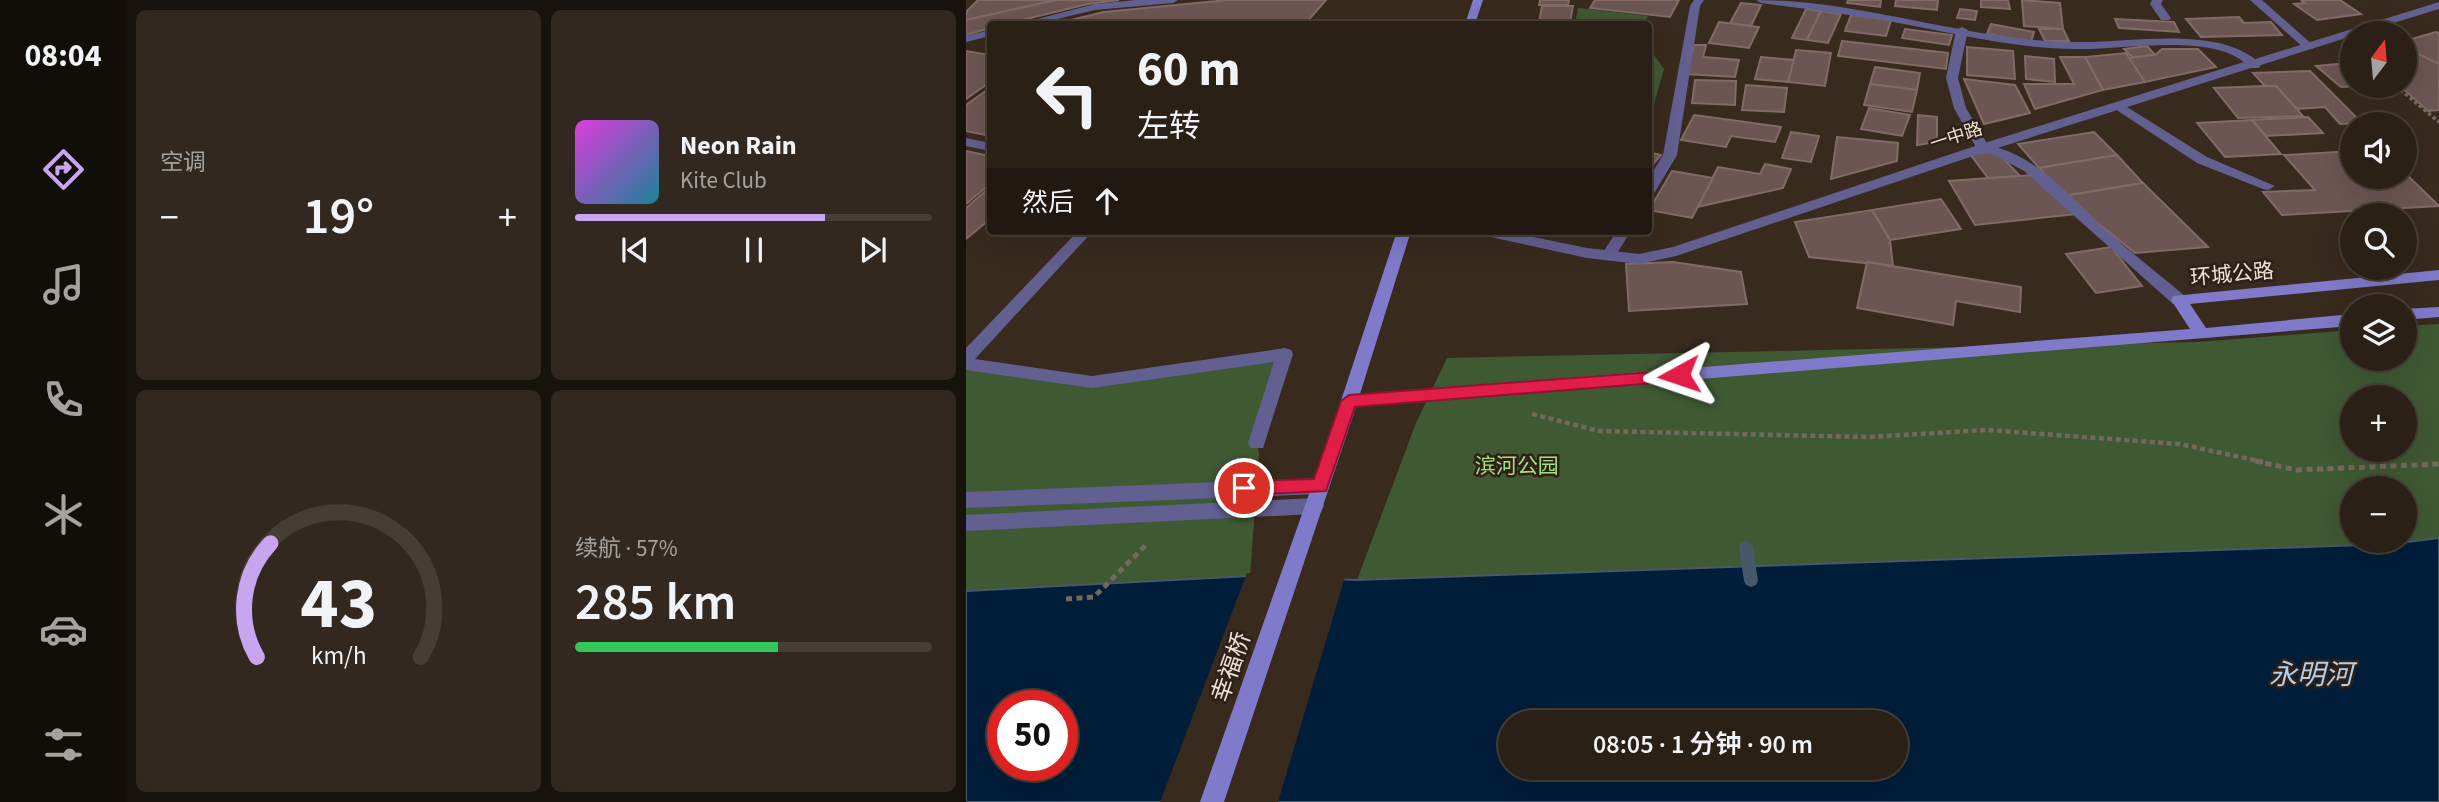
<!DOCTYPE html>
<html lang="zh">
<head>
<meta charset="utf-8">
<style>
	:root { --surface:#2a2016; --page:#32281f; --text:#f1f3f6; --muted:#a5a3a1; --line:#463e35; --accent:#c8a5ef }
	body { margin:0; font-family:"Source Sans 3","Noto Sans SC",sans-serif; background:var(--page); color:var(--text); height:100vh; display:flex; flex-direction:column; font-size:26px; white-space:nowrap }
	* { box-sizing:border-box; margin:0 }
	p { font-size:23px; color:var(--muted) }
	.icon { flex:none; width:38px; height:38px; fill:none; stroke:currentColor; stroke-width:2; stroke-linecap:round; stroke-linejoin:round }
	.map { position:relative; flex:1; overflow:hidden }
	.panel { display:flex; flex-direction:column; gap:10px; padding:10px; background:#17120c; width:840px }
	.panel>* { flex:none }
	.hud { position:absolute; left:21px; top:21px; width:665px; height:214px; border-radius:7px; box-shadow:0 7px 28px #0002,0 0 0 2px var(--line); background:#2a2016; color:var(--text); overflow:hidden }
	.needle { width:46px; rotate:16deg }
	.buttons { position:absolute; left:1374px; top:21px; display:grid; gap:14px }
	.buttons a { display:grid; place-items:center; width:77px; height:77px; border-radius:50%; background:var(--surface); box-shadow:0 7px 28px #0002,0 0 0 2px var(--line); font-size:35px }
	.speed { position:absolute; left:21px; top:690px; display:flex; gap:14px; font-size:35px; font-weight:700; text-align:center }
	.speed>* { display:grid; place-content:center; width:91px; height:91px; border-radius:50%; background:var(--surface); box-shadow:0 7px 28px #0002,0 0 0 2px var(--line); line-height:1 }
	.speed .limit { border:10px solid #d22; background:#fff; color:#111 }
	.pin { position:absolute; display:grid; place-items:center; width:60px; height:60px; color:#fff; margin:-30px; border:4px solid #fff; border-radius:50%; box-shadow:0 2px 7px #0007 }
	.me { position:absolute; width:77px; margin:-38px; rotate:265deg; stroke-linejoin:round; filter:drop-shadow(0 0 5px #0008) }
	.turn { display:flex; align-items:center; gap:24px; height:147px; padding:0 35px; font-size:32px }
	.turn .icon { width:91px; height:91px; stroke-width:2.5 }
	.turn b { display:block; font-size:49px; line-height:60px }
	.then { display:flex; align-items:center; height:66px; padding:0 35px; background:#0003; gap:14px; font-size:26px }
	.big { font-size:52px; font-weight:600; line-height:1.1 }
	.panel .tile { flex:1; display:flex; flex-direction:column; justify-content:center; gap:10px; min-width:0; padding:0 24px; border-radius:10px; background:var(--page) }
	.panel .dial { align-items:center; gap:0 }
	.dial svg { height:182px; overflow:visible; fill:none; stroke:var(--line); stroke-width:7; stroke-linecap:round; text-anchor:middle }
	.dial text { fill:var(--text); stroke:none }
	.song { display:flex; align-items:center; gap:21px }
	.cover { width:84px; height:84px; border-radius:10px; background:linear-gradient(135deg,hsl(300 70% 55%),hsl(190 70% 35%)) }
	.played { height:7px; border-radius:4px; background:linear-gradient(90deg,var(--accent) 70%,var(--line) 70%) }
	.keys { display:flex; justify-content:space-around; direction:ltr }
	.heat { display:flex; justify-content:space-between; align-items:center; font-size:38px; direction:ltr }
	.charge { height:10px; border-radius:5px; background:linear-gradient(90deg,#34c759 57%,var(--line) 0) }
	.panel .tiles { flex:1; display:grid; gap:10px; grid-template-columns:repeat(2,1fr) }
	.trip { position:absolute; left:532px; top:710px; width:410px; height:70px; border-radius:35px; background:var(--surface); box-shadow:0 7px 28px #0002,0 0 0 2px var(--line); font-weight:600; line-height:70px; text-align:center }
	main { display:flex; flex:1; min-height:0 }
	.menu { display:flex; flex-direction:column; width:126px; justify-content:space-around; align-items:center; background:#110d09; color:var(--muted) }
	.menu .icon { width:49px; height:49px }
	.menu .selected { color:var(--accent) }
	.menu b { font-size:32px; color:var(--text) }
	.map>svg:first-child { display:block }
	.green { fill:#3f5933; fill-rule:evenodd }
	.water { fill:#001d3a; stroke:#47586a; stroke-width:2; fill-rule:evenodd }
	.pier { fill:#382a1d }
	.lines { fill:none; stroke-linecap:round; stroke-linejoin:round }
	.stream { fill:#47586a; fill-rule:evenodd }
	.building { fill:#6c5653; stroke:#826a67; stroke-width:2 }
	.path-far2 { stroke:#75695d; stroke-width:3.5; stroke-dasharray:3.5 2.5; stroke-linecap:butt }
	.path-far1 { stroke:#75695d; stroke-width:4.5; stroke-dasharray:5 3.5; stroke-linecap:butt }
	.path { stroke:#75695d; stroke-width:5; stroke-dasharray:6 4.5; stroke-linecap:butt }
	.service { fill:#625f91; fill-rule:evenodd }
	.minor { fill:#625f91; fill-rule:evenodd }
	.secondary { fill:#7f7ac9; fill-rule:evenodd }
	.route { fill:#e11d48; stroke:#92132f; stroke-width:2 }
	.labels { text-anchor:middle; stroke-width:5; stroke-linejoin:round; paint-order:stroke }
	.far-street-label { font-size:18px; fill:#ece2da; stroke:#2e2014 }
	.street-label { font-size:21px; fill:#ece2da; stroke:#2e2014 }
	.park-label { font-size:21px; fill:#a0e182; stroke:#2e2014 }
	.near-street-label { font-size:24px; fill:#ece2da; stroke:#2e2014 }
	.near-water-label { font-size:28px; font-style:italic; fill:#b1cff0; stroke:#2e2014 }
</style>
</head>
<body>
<main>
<nav class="menu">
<b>08:04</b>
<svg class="icon selected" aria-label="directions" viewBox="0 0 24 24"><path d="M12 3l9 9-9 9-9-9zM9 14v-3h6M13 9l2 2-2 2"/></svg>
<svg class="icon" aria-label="music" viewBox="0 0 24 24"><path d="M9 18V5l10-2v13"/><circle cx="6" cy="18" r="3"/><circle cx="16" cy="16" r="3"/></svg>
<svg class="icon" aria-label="phone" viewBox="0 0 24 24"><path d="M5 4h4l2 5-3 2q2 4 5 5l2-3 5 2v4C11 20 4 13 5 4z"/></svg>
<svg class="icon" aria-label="climate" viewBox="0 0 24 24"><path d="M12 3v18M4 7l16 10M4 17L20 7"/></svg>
<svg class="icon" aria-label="car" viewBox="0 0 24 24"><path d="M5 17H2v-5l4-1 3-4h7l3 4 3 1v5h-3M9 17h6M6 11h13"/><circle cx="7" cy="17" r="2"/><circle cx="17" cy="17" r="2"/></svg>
<svg class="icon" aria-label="filters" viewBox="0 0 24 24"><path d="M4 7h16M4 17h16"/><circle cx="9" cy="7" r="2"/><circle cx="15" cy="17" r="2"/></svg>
</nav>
<section class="panel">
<div class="tiles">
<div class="tile"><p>空调</p>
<div class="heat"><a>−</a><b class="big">19°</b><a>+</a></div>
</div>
<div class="tile">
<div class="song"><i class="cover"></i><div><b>Neon Rain</b><p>Kite Club</p></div></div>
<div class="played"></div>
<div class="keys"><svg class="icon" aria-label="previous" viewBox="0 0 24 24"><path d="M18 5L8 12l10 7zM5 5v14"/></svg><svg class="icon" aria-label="pause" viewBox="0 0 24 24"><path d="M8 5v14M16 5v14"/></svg><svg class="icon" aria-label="next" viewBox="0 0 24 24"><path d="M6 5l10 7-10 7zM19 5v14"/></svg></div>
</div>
<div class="tile dial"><svg viewBox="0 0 100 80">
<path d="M14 69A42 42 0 1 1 86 69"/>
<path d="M14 69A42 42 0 0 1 20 19" stroke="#c8a5ef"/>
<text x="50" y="56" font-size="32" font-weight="700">43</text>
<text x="50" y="72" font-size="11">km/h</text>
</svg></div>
<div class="tile"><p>续航 · 57%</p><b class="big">285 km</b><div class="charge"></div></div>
</div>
</section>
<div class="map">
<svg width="1473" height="802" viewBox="0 0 1473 802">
	<rect width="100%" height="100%" fill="#382a1d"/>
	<g class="green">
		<path d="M612,8H613L682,16L677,24H609Z"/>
		<path d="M683,48L698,69L685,114H682Z"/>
		<path d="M1473,324V538L1425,544L391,580L450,423L481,358L1232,342L1386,330V359H1438L1439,326ZM1386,397H1438V450H1386ZM1386,488H1438V541H1386Z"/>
		<path d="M319,354L291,443L293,454L284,576L0,591V364L126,382Z"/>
	</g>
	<path class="water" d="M1473,538V802H0V591L284,576L391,580L1425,544ZM37,705H96V765H37ZM544,723H929V768H544Z"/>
	<path class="pier" d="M281,573L379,577L312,802H194Z"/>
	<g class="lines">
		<path class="stream" d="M780,541L785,543L787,547L792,581L790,585L785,587L780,585L778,581L773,547L775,543Z"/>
	</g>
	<g class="building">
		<path d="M12,0H90L0,20V12Z"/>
		<path d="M90,0H153L122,4L40,24H24V28L0,35V20Z"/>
		<path d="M261,0H360L339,24H88L138,12Z"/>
		<path d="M574,0H603L602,5H573Z"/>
		<path d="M629,0H713L704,17L624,8Z"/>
		<path d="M882,0H915L914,7L881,3Z"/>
		<path d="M930,0H972L971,10L929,6Z"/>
		<path d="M1015,0H1042L1044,9L1015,7Z"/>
		<path d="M1056,0L1094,3L1097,29L1058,26Z"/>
		<path d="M1335,0H1374L1395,14L1351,20L1328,4L1339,3Z"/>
		<path d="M775,3L795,5L785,26L764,23Z"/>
		<path d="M576,6H607L604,22H573Z"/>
		<path d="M840,9L855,11L841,40L826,38Z"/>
		<path d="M994,9L1011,11L1009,20L991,18Z"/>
		<path d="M855,11L875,14L862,43L841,40Z"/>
		<path d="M885,15L925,20L920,36L879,31Z"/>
		<path d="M1273,17L1278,23L1305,22L1316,35L1235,37L1220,19Z"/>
		<path d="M1149,19L1208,22L1213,32L1153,28Z"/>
		<path d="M753,22L793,27L783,48L743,43Z"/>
		<path d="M1025,24L1068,32L1065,42L1021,34Z"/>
		<path d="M939,29L986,35L983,45L936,38Z"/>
		<path d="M1073,29H1097L1103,41H1079Z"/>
		<path d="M1470,32L1473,33V64L1438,47V41Z"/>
		<path d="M876,41L982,53L980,69L872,56Z"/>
		<path d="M728,45H740L737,57L773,60L769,77L720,74Z"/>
		<path d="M1181,46L1189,55L1166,57L1158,49Z"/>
		<path d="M1001,47L1047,51L1049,79L1001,75Z"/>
		<path d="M1438,47L1473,64V110L1462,111L1434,86H1438Z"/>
		<path d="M1196,49H1232L1250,67L1179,82L1162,58L1189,55Z"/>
		<path d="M830,50L865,53L859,86L822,82Z"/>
		<path d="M0,51L24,55V82L0,99Z"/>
		<path d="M1160,53L1179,82L1137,90L1119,57Z"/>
		<path d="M1059,56L1088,59L1089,82L1060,79Z"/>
		<path d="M795,57L828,60L822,82L789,79Z"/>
		<path d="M1094,57H1119L1137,90L1069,109L1058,84H1108Z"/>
		<path d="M1381,63L1386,68V86H1395L1375,87L1350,66Z"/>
		<path d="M909,67L954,73L951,90L904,84Z"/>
		<path d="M1344,71L1396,123L1374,124L1359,107L1331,109L1310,86H1299L1287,73Z"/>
		<path d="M998,79L1049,85L1064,113L1018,124Z"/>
		<path d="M729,80L770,81L769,105L726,103Z"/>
		<path d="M904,84L951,90L946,112L898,105Z"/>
		<path d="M780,85L821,88L818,112L776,110Z"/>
		<path d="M1299,86H1310L1337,116L1272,118L1248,88Z"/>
		<path d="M24,88V136L0,131V105Z"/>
		<path d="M903,108L944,115L936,136L895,129Z"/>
		<path d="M728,115L815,127L809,142L765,136L760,147L715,140Z"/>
		<path d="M952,115L971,117V142L951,145Z"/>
		<path d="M1342,117L1357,133L1300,136L1286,120Z"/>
		<path d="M1286,120L1315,154L1259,157L1231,123Z"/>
		<path d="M825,132L853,136L845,162L816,158Z"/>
		<path d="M1128,132L1151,155L1073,168L1052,144Z"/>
		<path d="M871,137L932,143L931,161L865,179Z"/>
		<path d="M0,151L24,156V184L0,204Z"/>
		<path d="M1030,151L1054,176L1022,178L1004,154Z"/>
		<path d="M1386,151V177H1438V172L1473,206L1316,215L1297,192L1349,190L1318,155Z"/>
		<path d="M682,152L695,155L682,170Z"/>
		<path d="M1151,155L1177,183L1098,196L1073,168Z"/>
		<path d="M799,164L825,169L817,188L731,207L752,167L794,174Z"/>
		<path d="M706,171L747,178L726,218L683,210Z"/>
		<path d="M1069,175L1111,214L1009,225L983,181Z"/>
		<path d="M1177,183L1242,247L1169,253L1098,196Z"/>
		<path d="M24,187V219L0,239V208Z"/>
		<path d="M975,199L995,229L924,240L906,210Z"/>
		<path d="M906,210L924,240L927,266L843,257L829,222Z"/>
		<path d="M1145,247L1176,286L1130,293L1100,254Z"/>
		<path d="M707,262L775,272L781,304L663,311L660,264Z"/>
		<path d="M901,262L1055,287L1054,312L990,301L987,325L891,308Z"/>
	</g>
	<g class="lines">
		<path class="path-far2" d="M1430,86L1473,122"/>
		<path class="path-far1" d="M566,414L633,431L902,437L1021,430L1214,444L1297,462"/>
		<g class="path">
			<path d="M1289,461L1331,470L1473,464"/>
			<path d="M100,599L128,597L180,545"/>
		</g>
		<g class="service">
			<path d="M170,0H212L207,3L129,10L70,24H52L129,4Z"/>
			<path d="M728,0H738L734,6L711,155L689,192L682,196V180L697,155L724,6Z"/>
			<path d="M1186,0H1197L1195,4L1205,18L1203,20H1195L1184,4Z"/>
			<path d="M1284,0H1296L1347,45V49H1339Z"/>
			<path d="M996,27L1002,30L992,78L1000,108L1022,145C1073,156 1107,200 1143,233C1168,255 1194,275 1219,296L1221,300L1219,304H1207L1058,171L1028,155L1012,151L988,108L980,78L990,30Z"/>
			<path d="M24,30V36L0,42V36Z"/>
			<path d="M1153,102L1241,157L1309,186L1302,190L1297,189L1231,163L1149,109V103Z"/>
			<path d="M112,231H127L9,359L126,376L319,348L325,350L327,354L297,448H285L282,443L308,362L126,388L0,370V348Z"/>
			<path d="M651,231H665L648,258H638L635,255Z"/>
		</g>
		<g class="minor">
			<path d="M790,0C899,0 1003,42 1112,42C1163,43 1246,26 1289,59L1473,2V9L1395,33H1386V36L1295,65L1293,68H1285L1022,151L710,256L673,264L621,258L511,234L509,231H538L621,248L673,254L707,247L1012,145L1278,62C1242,33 1156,50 1111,49C1049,49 988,33 927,22C883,14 839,9 795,3Z"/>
			<path d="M0,138L24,143V151L0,146Z"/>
			<path d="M354,478L361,481L363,486L361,491L354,494L0,508V492Z"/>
			<path d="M348,498L355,500L358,506L355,512L348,514L0,531V515Z"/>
		</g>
		<g class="secondary">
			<path d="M507,0H517L509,24H499Z"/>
			<path d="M431,231H445L394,394L1224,329L1205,300L1207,296L1473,270V280L1224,304L1240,328L1386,314V326L390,407L258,802H234L359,449Z"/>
			<path d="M1473,307V317L1438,320V309Z"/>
		</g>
	</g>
	<path class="route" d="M713,370L721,375L713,381L389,407L360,491L278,495L272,493L270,488L272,483L278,481L348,479L375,401L383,395Z"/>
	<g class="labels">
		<g class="far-street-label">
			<text transform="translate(990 136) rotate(-18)" y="6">一中路</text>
		</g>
		<g class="street-label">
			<text transform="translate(1266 274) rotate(-5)" y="7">环城公路</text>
		</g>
		<g class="park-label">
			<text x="551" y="473">滨河公园</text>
		</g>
		<g class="near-street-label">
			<text transform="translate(265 667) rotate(-71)" y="8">幸福桥</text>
		</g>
		<g class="near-water-label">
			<text x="1345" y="684">永明河</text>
		</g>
	</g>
</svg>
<div class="buttons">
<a><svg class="needle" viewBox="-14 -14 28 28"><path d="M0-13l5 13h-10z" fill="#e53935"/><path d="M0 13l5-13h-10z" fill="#a5a3a1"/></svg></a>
<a><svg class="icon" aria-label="sound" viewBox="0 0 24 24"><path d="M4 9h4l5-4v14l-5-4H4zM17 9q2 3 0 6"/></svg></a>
<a><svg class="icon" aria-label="search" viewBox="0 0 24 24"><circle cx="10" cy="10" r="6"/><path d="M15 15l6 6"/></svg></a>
<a><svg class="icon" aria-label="layers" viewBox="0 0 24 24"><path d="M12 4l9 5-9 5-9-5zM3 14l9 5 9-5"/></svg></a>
<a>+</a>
<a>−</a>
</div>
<div class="speed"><div class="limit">50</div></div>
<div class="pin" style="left:278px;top:488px;background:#d93025"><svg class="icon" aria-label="arrive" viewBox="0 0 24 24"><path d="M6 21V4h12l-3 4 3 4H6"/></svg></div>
<svg class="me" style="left:713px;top:375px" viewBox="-20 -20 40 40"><path d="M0-17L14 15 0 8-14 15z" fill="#e11d48" stroke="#fff" stroke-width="4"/></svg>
<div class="trip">08:05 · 1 分钟 · 90 m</div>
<div class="hud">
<div class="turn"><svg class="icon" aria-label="left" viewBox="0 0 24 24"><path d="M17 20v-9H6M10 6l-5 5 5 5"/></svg><div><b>60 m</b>左转</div></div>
<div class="then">然后<svg class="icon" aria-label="ahead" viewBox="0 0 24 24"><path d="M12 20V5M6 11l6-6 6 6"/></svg></div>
</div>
</div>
</main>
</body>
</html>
